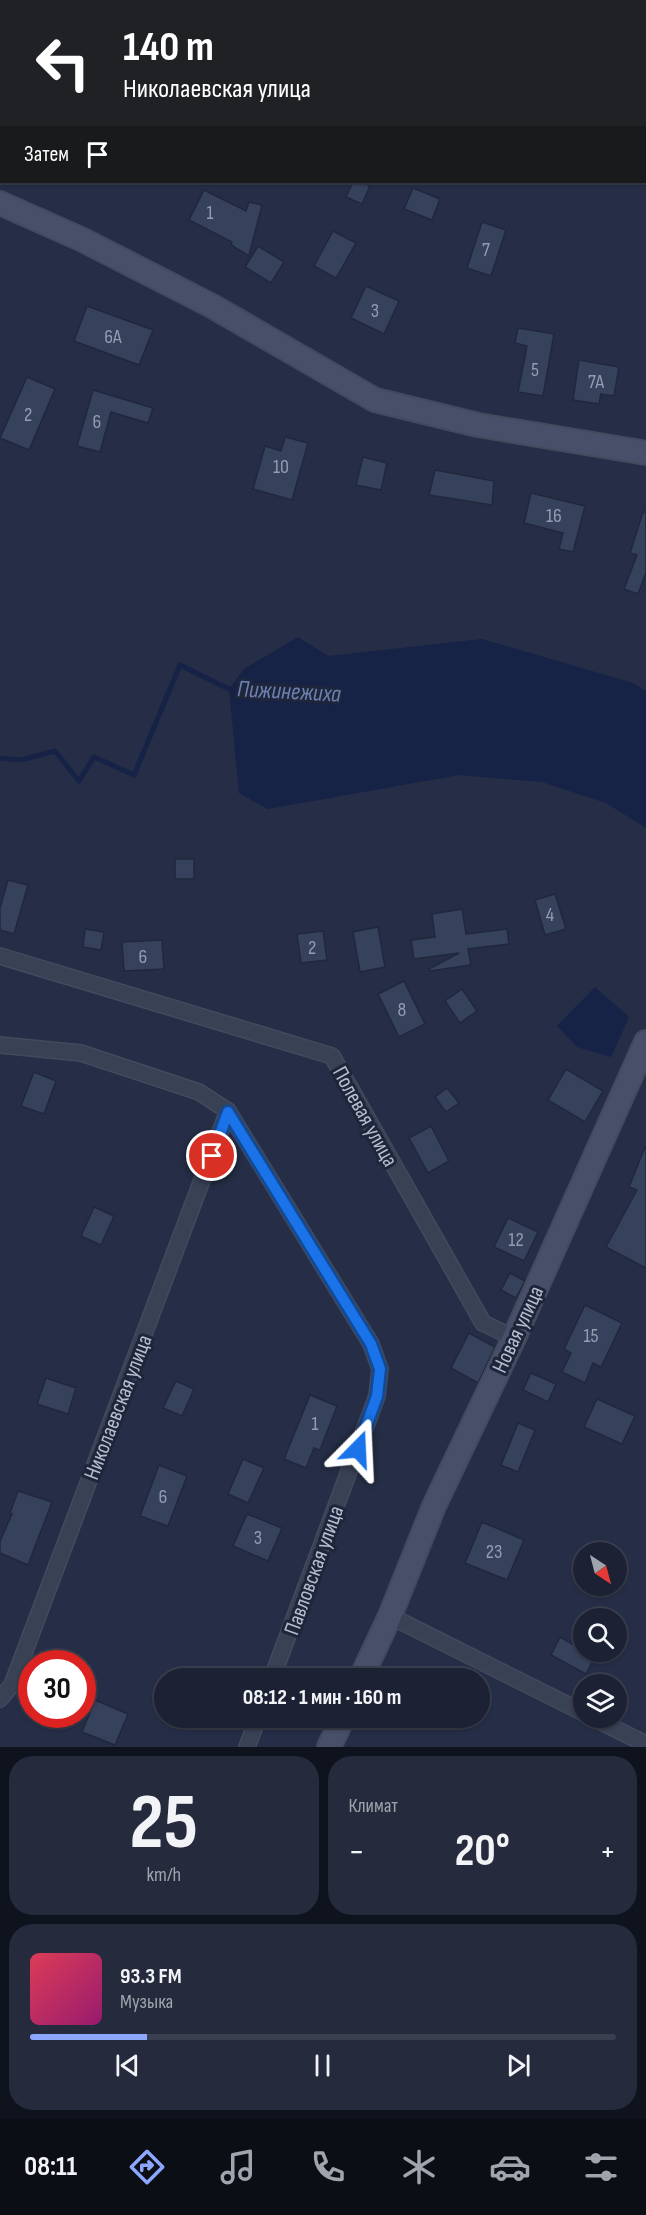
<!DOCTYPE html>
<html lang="ru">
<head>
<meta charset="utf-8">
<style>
	:root { --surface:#1c2234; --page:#252a3c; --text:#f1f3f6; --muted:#a0a4ac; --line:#3a3f4f; --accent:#8ca7ff }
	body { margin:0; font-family:"Sofia Sans Condensed",sans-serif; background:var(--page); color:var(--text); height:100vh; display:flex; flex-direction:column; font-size:22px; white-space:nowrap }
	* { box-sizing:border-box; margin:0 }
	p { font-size:20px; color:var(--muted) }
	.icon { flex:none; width:33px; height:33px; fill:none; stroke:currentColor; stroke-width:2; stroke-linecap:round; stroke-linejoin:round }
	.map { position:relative; height:1747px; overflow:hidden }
	.details { display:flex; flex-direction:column; gap:9px; padding:9px; background:#0f131d; flex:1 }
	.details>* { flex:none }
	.hud { position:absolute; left:0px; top:0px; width:646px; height:183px; box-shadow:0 2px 4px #0004,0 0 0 2px var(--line); background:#202124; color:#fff; overflow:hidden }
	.needle { width:39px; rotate:144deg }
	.controls { position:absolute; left:573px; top:1542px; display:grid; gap:12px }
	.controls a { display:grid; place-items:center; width:54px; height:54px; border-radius:50%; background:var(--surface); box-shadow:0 2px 4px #0004,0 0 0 2px var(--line); font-size:30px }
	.speed { position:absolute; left:18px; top:1650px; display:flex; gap:12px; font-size:30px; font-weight:700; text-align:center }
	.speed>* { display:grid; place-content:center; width:78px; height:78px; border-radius:50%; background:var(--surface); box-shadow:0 2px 4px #0004,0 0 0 2px var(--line); line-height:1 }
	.speed .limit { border:9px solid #d22; background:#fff; color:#111 }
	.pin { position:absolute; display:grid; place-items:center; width:51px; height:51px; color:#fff; margin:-26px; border:3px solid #fff; border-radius:50%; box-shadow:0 2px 6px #0007 }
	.me { position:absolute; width:66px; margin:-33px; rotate:21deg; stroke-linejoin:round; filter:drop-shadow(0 0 4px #0008) }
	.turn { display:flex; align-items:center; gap:21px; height:126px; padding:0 24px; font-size:27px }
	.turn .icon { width:78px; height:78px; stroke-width:2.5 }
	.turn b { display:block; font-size:42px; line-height:51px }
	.then { display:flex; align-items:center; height:57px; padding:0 24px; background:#0003; gap:12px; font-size:22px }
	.big { font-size:45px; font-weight:700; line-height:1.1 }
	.details .tile { flex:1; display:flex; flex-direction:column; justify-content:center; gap:9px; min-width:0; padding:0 21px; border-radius:24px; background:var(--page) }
	.details .dial { align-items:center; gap:0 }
	.dial b { font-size:78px; line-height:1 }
	.song { display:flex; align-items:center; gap:18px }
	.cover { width:72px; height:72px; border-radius:9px; background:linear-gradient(135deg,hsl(350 70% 55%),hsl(320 70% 35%)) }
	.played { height:6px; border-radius:3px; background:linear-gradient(90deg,var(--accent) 20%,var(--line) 20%) }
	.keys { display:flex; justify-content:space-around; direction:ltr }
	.heat { display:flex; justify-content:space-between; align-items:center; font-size:33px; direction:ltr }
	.details .tiles { flex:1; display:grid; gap:9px; grid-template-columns:1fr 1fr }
	.tile:last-child { grid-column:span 2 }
	.trip { position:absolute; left:154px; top:1668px; width:336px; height:60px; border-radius:30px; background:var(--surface); box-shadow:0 2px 4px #0004,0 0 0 2px var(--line); font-weight:700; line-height:60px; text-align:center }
	.tabs { display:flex; height:96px; justify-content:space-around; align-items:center; background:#0b0e15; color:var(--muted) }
	.tabs .icon { width:42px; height:42px }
	.tabs .selected { color:var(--accent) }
	.tabs b { font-size:27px; color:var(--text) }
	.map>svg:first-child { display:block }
	.water { fill:#162246 }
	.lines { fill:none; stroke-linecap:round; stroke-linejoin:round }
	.stream { stroke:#162246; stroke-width:5 }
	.building { fill:#36415c; stroke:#20283d; stroke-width:1.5 }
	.street-casing { stroke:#434a5e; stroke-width:18 }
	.secondary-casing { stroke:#434a5e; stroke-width:26 }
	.street { stroke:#394155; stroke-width:15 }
	.secondary { stroke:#474f69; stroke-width:22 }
	.route-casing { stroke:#114b97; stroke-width:15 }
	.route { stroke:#1a73e8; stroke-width:10 }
	.labels { text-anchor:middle; stroke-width:6; stroke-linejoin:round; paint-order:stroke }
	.number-label { font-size:20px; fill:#959cb0 }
	.street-label { font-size:22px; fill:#b7bdce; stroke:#1e263b }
	.water-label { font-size:24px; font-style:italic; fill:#6d80b0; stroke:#1e263b }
</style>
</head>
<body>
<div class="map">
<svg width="646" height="1747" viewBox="0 0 646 1747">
	<rect width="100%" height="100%" fill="#252e46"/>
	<g class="water">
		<path d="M298,637L328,656L482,639L633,683L646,691V828L606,803L542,782L459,775L268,809L239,793L229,689L244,669Z"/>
		<path d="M595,987L629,1017L611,1057L577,1047L557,1026Z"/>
	</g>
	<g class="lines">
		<path class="stream" d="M0,758L21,760L55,751L79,781L94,757L134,775L180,665L229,689H234"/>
	</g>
	<g class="building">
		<path d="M353,182H360L370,186L362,204L346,197Z"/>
		<path d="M413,188L440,199L432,220L404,209Z"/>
		<path d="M204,190L246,211L249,202L262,205L249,256L231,245L232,242L189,220Z"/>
		<path d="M482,222L506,230L491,276L467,268Z"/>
		<path d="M333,231L356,243L336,278L314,266Z"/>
		<path d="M258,246L284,262L271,283L245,267Z"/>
		<path d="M366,286L399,301L384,334L351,318Z"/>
		<path d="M87,306L153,330L139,365L74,341Z"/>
		<path d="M518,328L554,334L543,396L518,392L527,346L515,343Z"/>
		<path d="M579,360L619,367L614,396L601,394L599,404L573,400Z"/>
		<path d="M27,377L55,389L29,450L0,438Z"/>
		<path d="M93,390L153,408L148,423L111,412L100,452L77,446Z"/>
		<path d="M285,437L308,443L292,500L253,489L265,446L281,451Z"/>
		<path d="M363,457L387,463L381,490L356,485Z"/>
		<path d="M435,470L494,481L492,505L429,495Z"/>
		<path d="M531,493L585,506L573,552L559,549L563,533L524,523Z"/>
		<path d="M643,512H646V573L638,594L624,589L637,555L630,553Z"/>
		<rect x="175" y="859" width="19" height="20"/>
		<path d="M8,880L28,885L14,934L0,930V908Z"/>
		<path d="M555,894L566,929L545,935L535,900Z"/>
		<path d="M462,909L466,934L507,929L509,944L468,949L471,965L430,971L429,969L459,953L414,959L411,940L435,937L432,914Z"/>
		<path d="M378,927L385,967L360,972L353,932Z"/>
		<path d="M85,929L104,932L101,950L83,947Z"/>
		<path d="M323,931L327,960L301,963L297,934Z"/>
		<path d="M162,940L164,969L124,971L122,942Z"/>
		<path d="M404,981L425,1024L399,1037L378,994Z"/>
		<path d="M462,989L477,1011L460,1023L445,1001Z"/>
		<path d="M566,1069L603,1091L585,1122L548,1100Z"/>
		<path d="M34,1072L56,1081L44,1114L21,1106Z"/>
		<path d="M447,1088L459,1103L446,1112L435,1097Z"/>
		<path d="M431,1126L449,1161L428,1173L409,1138Z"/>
		<path d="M645,1147H646V1268L606,1247L637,1190L629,1187Z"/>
		<path d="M94,1207L114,1216L101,1245L81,1236Z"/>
		<path d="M508,1218L538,1232L524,1261L494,1247Z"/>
		<path d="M510,1273L525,1281L516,1298L501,1290Z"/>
		<path d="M585,1305L622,1323L601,1367L593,1363L585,1383L562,1372L571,1353L564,1349Z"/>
		<path d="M469,1333L495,1347L478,1383L451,1368Z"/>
		<path d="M531,1373L556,1384L548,1402L523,1390Z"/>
		<path d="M46,1378L76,1388L68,1414L37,1404Z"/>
		<path d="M176,1381L194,1389L182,1416L163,1408Z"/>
		<path d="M310,1395L337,1406L320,1450L314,1448L306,1468L284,1459Z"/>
		<path d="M597,1399L635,1416L622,1444L584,1427Z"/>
		<path d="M518,1423L535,1430L518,1472L501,1465Z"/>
		<path d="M243,1459L264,1468L248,1503L228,1494Z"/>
		<path d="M159,1465L187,1476L168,1526L140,1516Z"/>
		<path d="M18,1491L52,1502L28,1565L0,1553V1541L12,1514L10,1513Z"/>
		<path d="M247,1514L282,1528L268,1561L233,1546Z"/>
		<path d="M482,1522L524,1540L507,1580L465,1563Z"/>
		<path d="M560,1637L595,1657L586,1674L551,1655Z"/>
		<path d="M95,1700L128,1714L115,1745L82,1732Z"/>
	</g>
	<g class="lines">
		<g class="street-casing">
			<g id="street">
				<path d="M0,956L332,1056L483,1323L514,1338"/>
				<path d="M0,1045L81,1053L199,1092L228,1111L371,1344L380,1369L377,1396L272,1678"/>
				<path d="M390,1616L584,1713"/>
				<path d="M0,1699L12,1685L228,1111"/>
				<path d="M593,1718L646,1744"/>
				<path d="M247,1747L258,1718"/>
			</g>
		</g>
		<g class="secondary-casing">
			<g id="secondary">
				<path d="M0,203L83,240L212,306L375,400L478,425L646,453"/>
				<path d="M361,1678L390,1616L434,1506L514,1338L646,1042"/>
				<path d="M329,1747L343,1718"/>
			</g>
		</g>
		<use href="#street" class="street"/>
		<use href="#secondary" class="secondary"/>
	</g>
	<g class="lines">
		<g class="route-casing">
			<path id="route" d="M212,1156L228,1112L371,1344L380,1369L377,1396L358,1449"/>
		</g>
		<use href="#route" class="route"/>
	</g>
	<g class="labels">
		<g class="number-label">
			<text x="210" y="219">1</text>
			<text x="486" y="256">7</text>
			<text x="375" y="317">3</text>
			<text x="113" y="343">6А</text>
			<text x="535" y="376">5</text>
			<text x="596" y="388">7А</text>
			<text x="28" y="421">2</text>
			<text x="97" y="428">6</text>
			<text x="281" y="473">10</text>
			<text x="554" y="522">16</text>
			<text x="550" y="921">4</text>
			<text x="312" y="954">2</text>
			<text x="143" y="963">6</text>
			<text x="402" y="1016">8</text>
			<text x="516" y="1246">12</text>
			<text x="591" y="1342">15</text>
			<text x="315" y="1430">1</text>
			<text x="163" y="1503">6</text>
			<text x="258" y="1544">3</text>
			<text x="494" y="1558">23</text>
		</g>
		<g class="street-label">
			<text transform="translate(366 1116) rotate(61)" y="8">Полевая улица</text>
			<text transform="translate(517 1329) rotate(-65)" y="8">Новая улица</text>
			<text transform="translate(117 1407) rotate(-69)" y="8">Николаевская улица</text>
			<text transform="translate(313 1570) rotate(-70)" y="8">Павловская улица</text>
		</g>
		<g class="water-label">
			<text transform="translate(289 691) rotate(3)" y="8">Пижинежиха</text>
		</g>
	</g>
</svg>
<div class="controls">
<a><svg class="needle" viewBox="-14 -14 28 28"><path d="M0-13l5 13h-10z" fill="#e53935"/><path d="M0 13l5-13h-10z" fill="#a0a4ac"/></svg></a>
<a><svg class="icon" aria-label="search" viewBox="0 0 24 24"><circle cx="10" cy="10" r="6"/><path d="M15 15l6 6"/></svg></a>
<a><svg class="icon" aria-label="layers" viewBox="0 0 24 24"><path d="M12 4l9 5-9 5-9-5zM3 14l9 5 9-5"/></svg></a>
</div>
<div class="speed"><div class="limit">30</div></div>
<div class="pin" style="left:212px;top:1156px;background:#d93025"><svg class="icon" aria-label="arrive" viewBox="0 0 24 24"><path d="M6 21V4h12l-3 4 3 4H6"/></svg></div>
<svg class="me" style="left:358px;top:1449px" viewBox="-20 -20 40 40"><path d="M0-17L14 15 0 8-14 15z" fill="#1a73e8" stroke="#fff" stroke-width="4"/></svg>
<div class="trip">08:12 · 1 мин · 160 m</div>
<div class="hud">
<div class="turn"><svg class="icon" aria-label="left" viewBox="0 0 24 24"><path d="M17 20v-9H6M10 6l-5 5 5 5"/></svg><div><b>140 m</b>Николаевская улица</div></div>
<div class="then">Затем<svg class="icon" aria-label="arrive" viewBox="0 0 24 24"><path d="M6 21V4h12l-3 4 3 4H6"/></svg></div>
</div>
</div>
<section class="details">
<div class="tiles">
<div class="tile dial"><b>25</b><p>km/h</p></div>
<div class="tile"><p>Климат</p>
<div class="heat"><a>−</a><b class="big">20°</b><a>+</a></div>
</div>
<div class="tile">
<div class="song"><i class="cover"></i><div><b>93.3 FM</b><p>Музыка</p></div></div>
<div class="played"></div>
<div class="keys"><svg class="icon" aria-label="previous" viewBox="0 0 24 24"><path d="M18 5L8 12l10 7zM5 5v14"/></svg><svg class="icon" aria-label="pause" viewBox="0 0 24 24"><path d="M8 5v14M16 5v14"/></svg><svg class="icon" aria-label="next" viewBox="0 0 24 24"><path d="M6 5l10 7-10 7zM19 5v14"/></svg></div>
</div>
</div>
</section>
<nav class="tabs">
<b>08:11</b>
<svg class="icon selected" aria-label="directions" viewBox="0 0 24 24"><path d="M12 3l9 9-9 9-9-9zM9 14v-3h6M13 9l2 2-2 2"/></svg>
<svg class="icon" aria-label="music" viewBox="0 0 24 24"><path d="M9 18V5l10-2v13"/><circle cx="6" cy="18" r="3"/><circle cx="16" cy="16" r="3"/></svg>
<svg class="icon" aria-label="phone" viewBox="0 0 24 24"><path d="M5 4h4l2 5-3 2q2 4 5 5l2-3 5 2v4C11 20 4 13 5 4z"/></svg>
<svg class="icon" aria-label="climate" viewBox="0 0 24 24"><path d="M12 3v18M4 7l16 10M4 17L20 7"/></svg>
<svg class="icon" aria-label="car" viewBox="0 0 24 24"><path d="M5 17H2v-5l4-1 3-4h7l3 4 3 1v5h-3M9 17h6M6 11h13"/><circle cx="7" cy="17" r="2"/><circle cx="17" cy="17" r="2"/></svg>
<svg class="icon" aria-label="filters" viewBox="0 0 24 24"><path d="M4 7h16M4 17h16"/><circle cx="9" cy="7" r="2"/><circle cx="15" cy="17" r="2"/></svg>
</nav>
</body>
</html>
